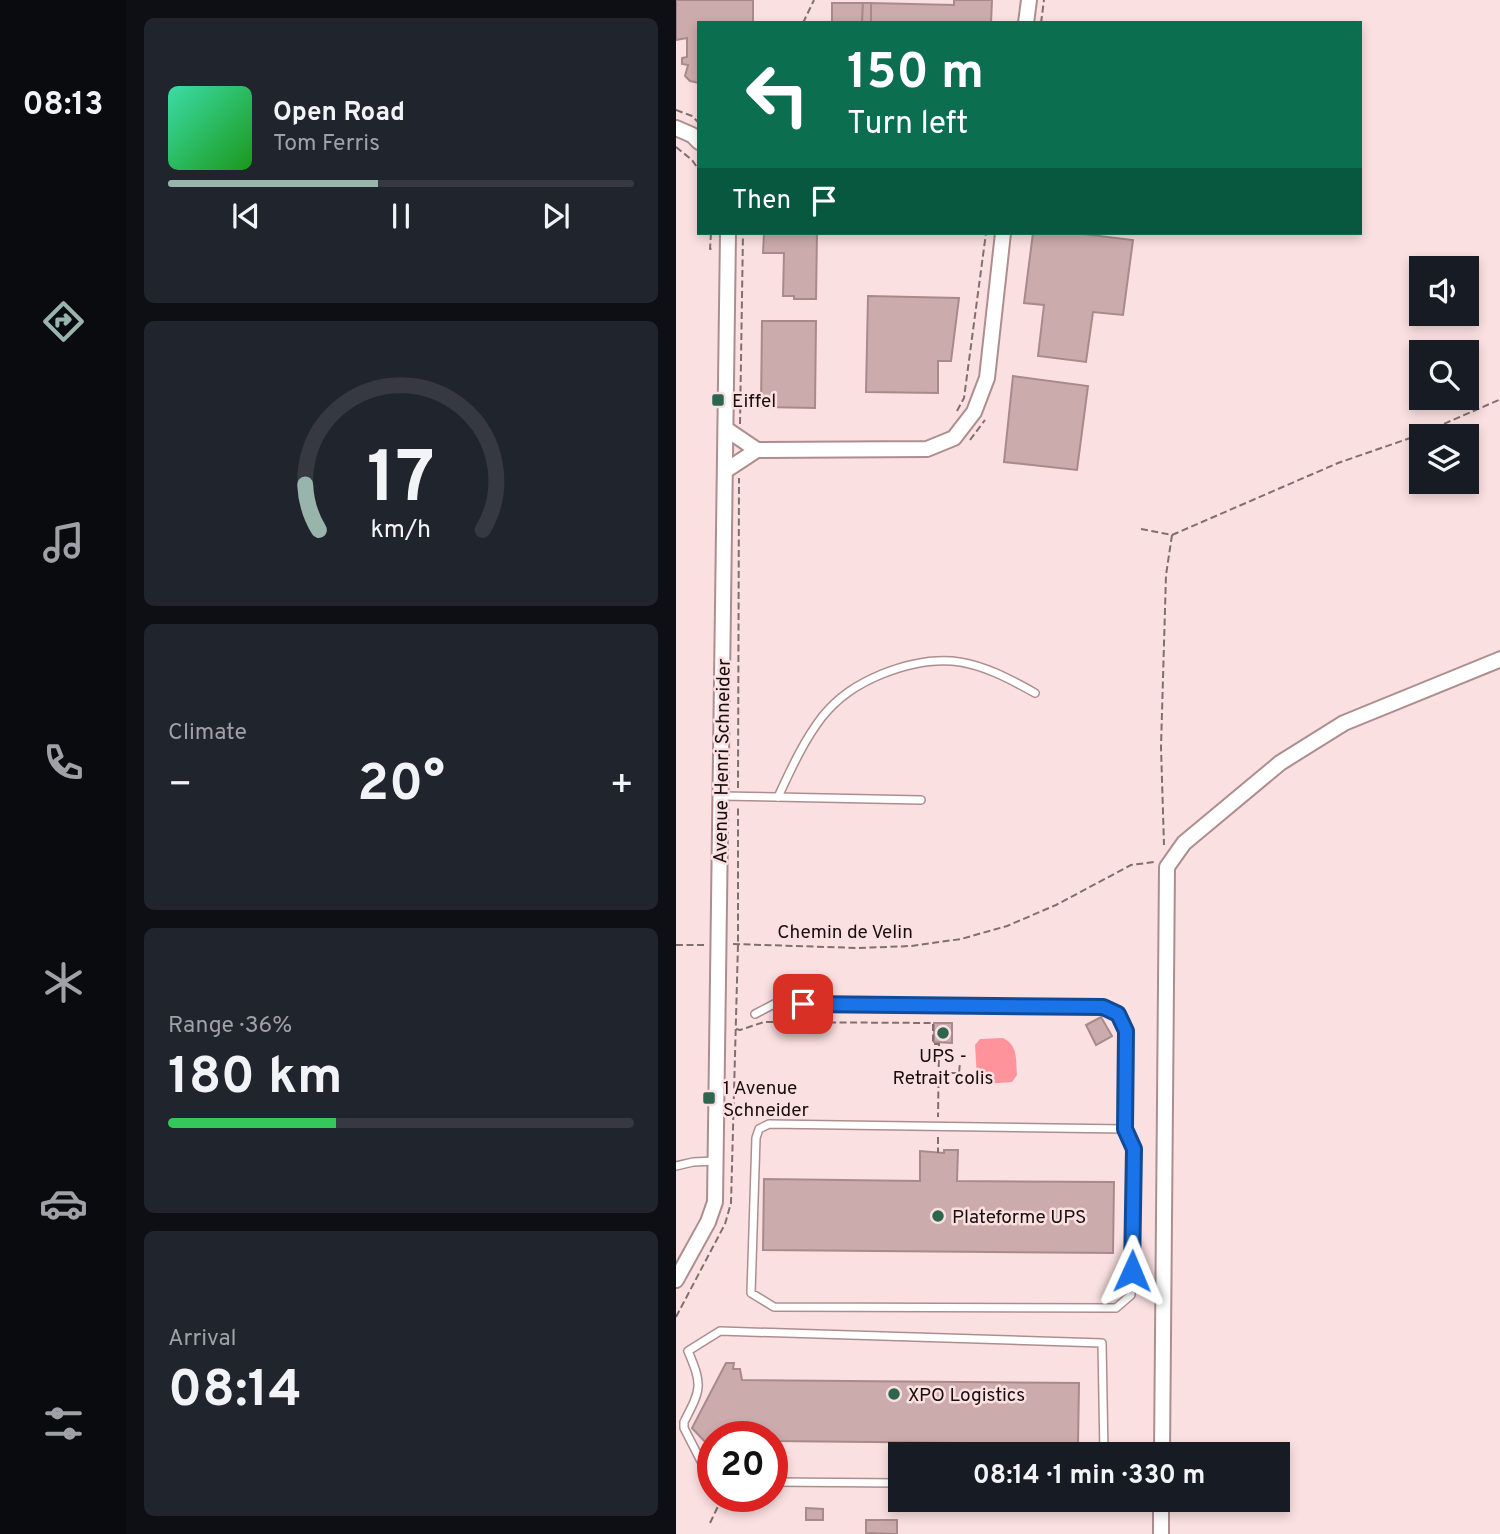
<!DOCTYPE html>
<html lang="en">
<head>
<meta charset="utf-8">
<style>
	:root { --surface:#171b24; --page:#20242c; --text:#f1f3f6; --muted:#9ea1a6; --line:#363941; --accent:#98b4ab }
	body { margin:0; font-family:Overpass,sans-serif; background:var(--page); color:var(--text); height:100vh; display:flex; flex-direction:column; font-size:26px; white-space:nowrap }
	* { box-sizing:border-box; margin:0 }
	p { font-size:23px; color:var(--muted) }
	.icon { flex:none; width:38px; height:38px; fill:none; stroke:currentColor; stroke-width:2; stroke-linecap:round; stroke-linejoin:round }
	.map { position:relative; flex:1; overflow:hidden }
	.panel { display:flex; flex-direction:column; gap:18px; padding:18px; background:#0d0f14; width:550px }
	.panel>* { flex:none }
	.hud { position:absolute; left:21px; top:21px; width:665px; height:214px; border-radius:0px; box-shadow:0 4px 10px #0003; background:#0b6e4f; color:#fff; overflow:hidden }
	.tools { position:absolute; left:733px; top:256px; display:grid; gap:14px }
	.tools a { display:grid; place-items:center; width:70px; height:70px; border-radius:0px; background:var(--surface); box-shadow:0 4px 10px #0003; font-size:35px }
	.speed { position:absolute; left:21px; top:1421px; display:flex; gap:14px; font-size:35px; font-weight:700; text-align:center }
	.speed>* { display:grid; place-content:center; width:91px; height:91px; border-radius:50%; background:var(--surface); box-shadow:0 4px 10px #0003; line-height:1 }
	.speed .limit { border:10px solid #d22; background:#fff; color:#111 }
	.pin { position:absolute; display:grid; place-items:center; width:60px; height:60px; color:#fff; margin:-30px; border-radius:14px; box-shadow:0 4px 10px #0006 }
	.me { position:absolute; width:77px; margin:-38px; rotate:1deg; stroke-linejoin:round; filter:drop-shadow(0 0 5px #0008) }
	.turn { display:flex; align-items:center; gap:24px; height:147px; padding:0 35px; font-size:32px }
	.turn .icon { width:91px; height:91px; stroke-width:2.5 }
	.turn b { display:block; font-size:49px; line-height:60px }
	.then { display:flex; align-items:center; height:66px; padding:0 35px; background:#0003; gap:14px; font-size:26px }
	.big { font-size:52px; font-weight:700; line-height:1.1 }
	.panel .card { flex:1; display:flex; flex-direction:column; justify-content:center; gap:10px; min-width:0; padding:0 24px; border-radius:10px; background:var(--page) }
	.panel .dial { align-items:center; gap:0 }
	.dial svg { height:182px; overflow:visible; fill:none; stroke:var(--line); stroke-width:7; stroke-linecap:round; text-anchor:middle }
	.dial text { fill:var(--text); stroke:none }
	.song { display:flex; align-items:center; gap:21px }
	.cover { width:84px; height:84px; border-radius:10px; background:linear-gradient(135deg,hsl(160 70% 55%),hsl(120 70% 35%)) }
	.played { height:7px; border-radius:4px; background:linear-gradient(90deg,var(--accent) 45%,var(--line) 45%) }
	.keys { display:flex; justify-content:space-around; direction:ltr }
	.heat { display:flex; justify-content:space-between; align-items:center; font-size:38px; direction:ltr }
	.charge { height:10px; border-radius:5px; background:linear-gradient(90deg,#34c759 36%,var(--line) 0) }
	.trip { position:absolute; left:212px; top:1442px; width:402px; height:70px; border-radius:0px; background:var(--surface); box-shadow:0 4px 10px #0003; font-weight:700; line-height:70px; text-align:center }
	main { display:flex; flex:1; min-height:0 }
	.dock { display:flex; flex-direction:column; width:126px; justify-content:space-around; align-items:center; background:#090b0e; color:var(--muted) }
	.dock .icon { width:49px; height:49px }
	.dock .selected { color:var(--accent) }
	.dock b { font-size:32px; color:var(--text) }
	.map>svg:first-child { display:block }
	.water { fill:#fe939b }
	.building { fill:#cbabac; stroke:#a98a8b; stroke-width:2 }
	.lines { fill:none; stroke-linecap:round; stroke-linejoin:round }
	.service-casing { stroke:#ad8e8f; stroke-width:10 }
	.minor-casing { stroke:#ad8e8f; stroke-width:18 }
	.path { stroke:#816f6f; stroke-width:2; stroke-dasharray:7 3.5; stroke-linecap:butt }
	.service { stroke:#fff; stroke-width:7 }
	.minor { stroke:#fff; stroke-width:14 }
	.route-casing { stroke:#114b97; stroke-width:18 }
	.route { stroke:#1a73e8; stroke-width:12 }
	.poi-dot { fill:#2c664f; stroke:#fbe0e1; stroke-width:2.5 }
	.labels { text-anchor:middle; stroke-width:5; stroke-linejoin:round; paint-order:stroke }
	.poi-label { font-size:19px; fill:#190e0e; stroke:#fbe0e1; text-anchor:start }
	.street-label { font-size:19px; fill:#190e0e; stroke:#fbe0e1 }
</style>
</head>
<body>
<main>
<nav class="dock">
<b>08:13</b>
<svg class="icon selected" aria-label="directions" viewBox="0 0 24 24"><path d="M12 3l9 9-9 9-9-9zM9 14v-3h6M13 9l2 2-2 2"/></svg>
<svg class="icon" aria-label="music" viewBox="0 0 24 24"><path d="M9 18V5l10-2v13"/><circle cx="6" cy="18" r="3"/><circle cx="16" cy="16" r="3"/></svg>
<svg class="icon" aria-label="phone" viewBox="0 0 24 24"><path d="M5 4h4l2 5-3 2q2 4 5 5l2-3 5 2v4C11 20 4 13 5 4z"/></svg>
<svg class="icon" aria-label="climate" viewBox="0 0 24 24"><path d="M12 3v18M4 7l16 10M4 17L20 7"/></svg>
<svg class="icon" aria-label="car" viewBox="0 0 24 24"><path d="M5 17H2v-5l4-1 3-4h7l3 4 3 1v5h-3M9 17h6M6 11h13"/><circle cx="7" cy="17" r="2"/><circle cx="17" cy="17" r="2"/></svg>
<svg class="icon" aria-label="filters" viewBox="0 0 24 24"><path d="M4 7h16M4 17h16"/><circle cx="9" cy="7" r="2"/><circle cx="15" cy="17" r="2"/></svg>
</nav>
<section class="panel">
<div class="card">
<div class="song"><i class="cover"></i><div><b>Open Road</b><p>Tom Ferris</p></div></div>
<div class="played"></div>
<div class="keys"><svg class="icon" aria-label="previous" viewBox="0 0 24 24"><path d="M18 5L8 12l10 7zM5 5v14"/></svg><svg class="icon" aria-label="pause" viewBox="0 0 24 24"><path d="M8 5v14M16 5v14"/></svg><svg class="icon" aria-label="next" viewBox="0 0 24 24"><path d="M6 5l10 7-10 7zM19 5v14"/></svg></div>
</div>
<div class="card dial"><svg viewBox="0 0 100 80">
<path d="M14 69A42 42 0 1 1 86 69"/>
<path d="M14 69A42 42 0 0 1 8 49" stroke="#98b4ab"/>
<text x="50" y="56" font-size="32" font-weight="700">17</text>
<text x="50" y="72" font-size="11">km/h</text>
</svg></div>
<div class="card"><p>Climate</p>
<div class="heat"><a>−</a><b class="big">20°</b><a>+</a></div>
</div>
<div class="card"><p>Range · 36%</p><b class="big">180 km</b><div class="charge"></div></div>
<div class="card"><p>Arrival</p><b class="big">08:14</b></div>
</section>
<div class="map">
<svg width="825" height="1534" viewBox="0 0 825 1534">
	<rect width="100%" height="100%" fill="#fbe0e1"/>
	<path class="water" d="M327,1038C342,1045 340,1060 341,1075L336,1082L307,1084L301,1077L299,1045L304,1039Z"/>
	<g class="building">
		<path d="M0,0H77V23H23V83L14,81L9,76L12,65L6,64V58L11,57V38L0,40Z"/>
		<path d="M278,0H316L315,23H195V3L278,5Z"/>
		<path d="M156,3H187L186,23H156Z"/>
		<path d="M187,3H195V23H186Z"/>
		<path d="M88,233H141L140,299H118V296H107L108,253H87Z"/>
		<path d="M357,233H399L457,240L447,315L417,312L410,362L362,356L368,305L348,303Z"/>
		<path d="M192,296L283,298L275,361H262V393L190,392Z"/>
		<path d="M86,321H140L139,408L85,407Z"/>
		<path d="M337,376L412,386L401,470L328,462Z"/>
		<path d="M425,1017L436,1036L420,1045L410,1025Z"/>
		<path d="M258,1023H276V1043L258,1042Z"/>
		<path d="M268,1150H282L281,1181L438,1182L437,1253L87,1250L88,1179L244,1181V1151L268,1153Z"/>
		<path d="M50,1363H58L57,1369H64L66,1380L403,1383L402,1444L96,1441V1437H37L32,1445L16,1428Z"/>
		<path d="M130,1508L147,1509V1520H130Z"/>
		<path d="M190,1520H221V1534L190,1533Z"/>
	</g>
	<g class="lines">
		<g class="service-casing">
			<g id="service">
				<path d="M45,796L245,800"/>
				<path d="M102,797C115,769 127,742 146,717C163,696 182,684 206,674C269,649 302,661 359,693"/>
				<path d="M79,1014L100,1003L427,1007L442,1014L450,1031L449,1129L458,1149L455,1295L440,1308L98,1307L75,1293L80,1138L83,1129L93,1124L449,1129"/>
				<path d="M0,1166L17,1162L39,1161"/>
				<path d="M37,1475L29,1469L8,1428V1422C25,1389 27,1386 12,1351L44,1331L426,1343L428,1454"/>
				<path d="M96,1482L224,1483"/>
			</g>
		</g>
		<g class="minor-casing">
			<g id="minor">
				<path d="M350,23L353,0"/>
				<path d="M0,128L16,135L23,142"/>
				<path d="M50,429L81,450"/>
				<path d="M81,450L251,449L278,438L298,412L311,378L327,233"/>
				<path d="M49,471L81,450"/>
				<path d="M0,1280L32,1222L39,1202L52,233"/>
				<path d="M486,1454L491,867L508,843L604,763L668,723L825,659"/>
				<path d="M485,1534V1500"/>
			</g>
		</g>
		<g class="path">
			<path d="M127,23L138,0"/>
			<path d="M365,23L368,0"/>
			<path d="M0,110L16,116L23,123"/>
			<path d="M0,147L16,160L23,170"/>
			<path d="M35,233L34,249H37"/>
			<path d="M281,411L288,398L310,233"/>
			<path d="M64,424L67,233"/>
			<path d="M294,440L309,420"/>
			<path d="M465,529L496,535L490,575L485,747L488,845"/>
			<path d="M496,535L662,463L740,436L825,399"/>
			<path d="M62,788L63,478"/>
			<path d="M57,944L182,948L235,946L285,939L331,926L380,905L455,865L478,862"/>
			<path d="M0,945H30"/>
			<path d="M60,1029L64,1030L88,1022L257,1023V1044H263L262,1117"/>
			<path d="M263,1073H283L284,1063"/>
			<path d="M262,1137V1153"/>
			<path d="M0,1317L49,1224L55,1203L62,944V807"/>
			<path d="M34,1523L47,1496"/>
		</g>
		<use href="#service" class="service"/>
		<use href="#minor" class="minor"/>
	</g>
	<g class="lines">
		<g class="route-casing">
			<path id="route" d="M127,1004L427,1007L442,1014L450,1031L449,1129L458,1149L456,1271"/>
		</g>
		<use href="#route" class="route"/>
	</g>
	<g class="poi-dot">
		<rect x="35" y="393" width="14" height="14" rx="3.5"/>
		<circle cx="267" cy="1033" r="7"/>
		<rect x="26" y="1091" width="14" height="14" rx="3.5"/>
		<circle cx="262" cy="1216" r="7"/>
		<circle cx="218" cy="1394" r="7"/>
	</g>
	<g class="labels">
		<g class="poi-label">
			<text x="56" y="407">Eiffel</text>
			<text x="267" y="1062" text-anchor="middle">UPS -<tspan x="267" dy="22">Retrait colis</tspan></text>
			<text x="47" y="1094">1 Avenue<tspan x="47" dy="22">Schneider</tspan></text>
			<text x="276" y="1223">Plateforme UPS</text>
			<text x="232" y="1401">XPO Logistics</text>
		</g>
		<g class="street-label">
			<text transform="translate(45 761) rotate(-89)" y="7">Avenue Henri Schneider</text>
			<text x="169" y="938">Chemin de Velin</text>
		</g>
	</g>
</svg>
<div class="tools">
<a><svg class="icon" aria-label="sound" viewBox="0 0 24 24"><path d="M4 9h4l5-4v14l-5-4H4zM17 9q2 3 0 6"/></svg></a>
<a><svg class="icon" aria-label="search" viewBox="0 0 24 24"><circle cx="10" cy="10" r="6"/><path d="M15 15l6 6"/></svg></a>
<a><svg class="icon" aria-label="layers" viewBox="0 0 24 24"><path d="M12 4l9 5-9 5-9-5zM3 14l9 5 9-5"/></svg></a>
</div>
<div class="speed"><div class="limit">20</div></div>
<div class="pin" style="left:127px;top:1004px;background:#d93025"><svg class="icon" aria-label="arrive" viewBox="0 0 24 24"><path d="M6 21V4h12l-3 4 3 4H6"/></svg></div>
<svg class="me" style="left:456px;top:1271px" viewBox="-20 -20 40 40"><path d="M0-17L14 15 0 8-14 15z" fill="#1a73e8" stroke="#fff" stroke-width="4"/></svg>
<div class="trip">08:14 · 1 min · 330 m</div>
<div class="hud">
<div class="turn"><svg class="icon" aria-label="left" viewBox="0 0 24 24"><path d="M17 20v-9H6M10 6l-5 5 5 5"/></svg><div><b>150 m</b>Turn left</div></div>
<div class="then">Then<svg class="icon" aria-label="arrive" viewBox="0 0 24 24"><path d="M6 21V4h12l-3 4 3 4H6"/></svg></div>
</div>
</div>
</main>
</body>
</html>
